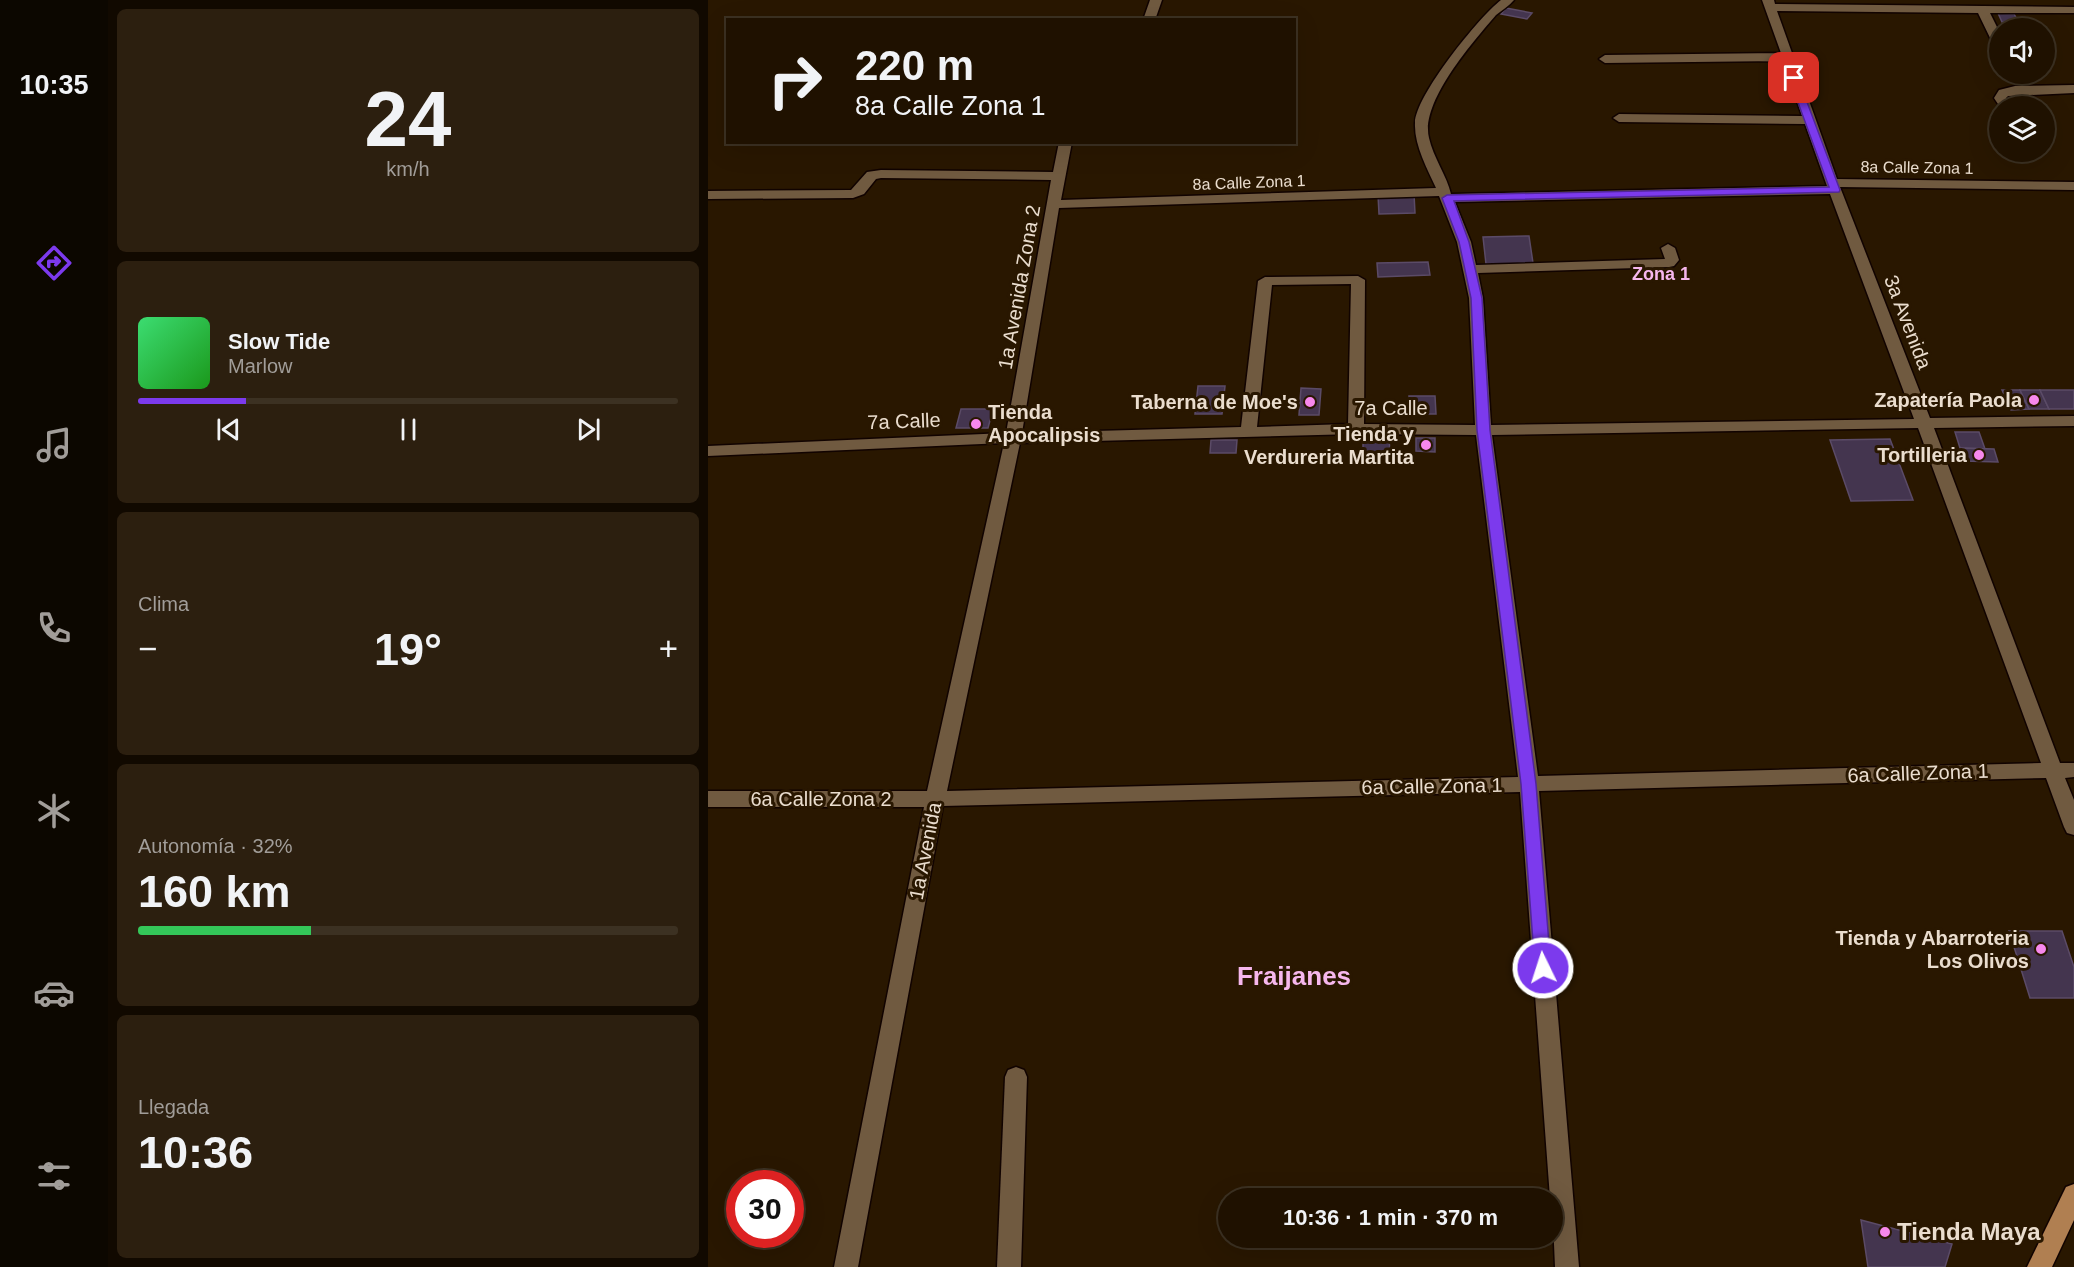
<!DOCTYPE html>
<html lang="es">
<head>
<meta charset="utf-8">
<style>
	:root { --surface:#1f1100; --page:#2c1f0f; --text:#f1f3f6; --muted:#a19d99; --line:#3c3122; --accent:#7c3aed }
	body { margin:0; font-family:Arial,sans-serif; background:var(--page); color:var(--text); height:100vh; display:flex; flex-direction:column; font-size:22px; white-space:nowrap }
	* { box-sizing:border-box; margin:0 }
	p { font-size:20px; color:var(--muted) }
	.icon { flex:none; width:33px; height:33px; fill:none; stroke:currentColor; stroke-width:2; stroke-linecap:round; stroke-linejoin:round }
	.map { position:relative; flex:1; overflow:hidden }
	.drawer { display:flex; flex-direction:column; gap:9px; padding:9px; background:#110900; width:600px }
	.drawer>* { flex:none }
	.banner { position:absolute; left:18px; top:18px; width:570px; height:126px; border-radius:0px; box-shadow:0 6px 24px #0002,0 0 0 2px var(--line); background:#1f1100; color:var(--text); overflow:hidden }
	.buttons { position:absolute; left:1281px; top:18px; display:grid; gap:12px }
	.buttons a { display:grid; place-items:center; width:66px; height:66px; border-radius:50%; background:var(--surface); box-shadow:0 6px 24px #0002,0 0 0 2px var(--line); font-size:30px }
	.speed { position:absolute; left:18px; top:1170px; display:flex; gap:12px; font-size:30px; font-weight:700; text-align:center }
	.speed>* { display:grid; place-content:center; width:78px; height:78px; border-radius:50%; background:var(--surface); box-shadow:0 6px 24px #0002,0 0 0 2px var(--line); line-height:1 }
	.speed .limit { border:9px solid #d22; background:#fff; color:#111 }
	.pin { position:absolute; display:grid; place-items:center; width:51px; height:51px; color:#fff; margin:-26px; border-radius:12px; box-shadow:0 3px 9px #0006 }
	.me { position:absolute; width:66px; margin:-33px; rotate:356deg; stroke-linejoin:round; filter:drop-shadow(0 0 4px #0008) }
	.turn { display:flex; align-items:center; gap:21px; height:126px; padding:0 30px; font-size:27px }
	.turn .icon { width:78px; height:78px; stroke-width:2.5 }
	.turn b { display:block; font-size:42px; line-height:51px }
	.big { font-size:45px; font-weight:600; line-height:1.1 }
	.drawer .tile { flex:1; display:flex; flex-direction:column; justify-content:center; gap:9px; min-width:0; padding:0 21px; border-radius:9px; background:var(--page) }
	.drawer .dial { align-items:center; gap:0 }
	.dial b { font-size:78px; line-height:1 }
	.song { display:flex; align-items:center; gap:18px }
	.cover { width:72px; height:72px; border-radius:9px; background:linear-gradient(135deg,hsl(140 70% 55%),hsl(120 70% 35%)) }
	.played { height:6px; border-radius:3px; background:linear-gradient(90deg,var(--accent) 20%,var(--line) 20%) }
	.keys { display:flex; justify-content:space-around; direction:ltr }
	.heat { display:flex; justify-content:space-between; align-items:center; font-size:33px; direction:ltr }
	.charge { height:9px; border-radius:4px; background:linear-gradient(90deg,#34c759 32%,var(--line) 0) }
	.trip { position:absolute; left:510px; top:1188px; width:345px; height:60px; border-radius:30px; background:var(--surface); box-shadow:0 6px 24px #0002,0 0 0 2px var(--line); font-weight:600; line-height:60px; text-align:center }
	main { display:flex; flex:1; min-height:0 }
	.dock { display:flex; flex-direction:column; width:108px; justify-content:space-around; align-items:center; background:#0c0700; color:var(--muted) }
	.dock .icon { width:42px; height:42px }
	.dock .current { color:var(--accent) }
	.dock b { font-size:27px; color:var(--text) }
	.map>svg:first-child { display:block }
	.building { fill:#44354f; stroke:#5b4b67; stroke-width:1.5 }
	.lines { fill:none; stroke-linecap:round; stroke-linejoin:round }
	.minor-casing { stroke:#110300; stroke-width:3 }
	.major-casing { stroke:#110300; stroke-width:3 }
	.minor { fill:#705a40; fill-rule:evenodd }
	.major { fill:#b07f51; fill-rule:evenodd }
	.route { fill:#7c3aed; stroke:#51269a; stroke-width:1.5 }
	.poi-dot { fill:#f788ec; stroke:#291700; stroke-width:2 }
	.labels { text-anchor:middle; stroke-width:6; stroke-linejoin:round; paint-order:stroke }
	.far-street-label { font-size:16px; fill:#eaddce; stroke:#291700 }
	.far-quarter-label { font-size:18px; font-weight:bold; fill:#f6b7ed; stroke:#291700 }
	.street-label { font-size:20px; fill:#eaddce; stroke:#291700 }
	.poi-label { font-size:20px; font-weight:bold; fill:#eaddce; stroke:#291700; text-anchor:end }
	.near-poi-label { font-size:24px; font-weight:bold; fill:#eaddce; stroke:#291700; text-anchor:start }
	.district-label { font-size:26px; font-weight:bold; fill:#f6b7ed; stroke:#291700 }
</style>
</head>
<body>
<main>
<nav class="dock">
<b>10:35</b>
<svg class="icon current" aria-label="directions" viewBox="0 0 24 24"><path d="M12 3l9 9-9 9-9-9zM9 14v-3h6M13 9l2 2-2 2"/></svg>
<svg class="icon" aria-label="music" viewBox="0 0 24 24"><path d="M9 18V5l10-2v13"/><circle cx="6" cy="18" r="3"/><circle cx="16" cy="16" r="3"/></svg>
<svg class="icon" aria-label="phone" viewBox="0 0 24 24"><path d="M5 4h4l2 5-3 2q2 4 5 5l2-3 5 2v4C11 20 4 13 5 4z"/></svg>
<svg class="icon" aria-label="climate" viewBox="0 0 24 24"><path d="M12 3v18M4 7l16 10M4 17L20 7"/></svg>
<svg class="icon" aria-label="car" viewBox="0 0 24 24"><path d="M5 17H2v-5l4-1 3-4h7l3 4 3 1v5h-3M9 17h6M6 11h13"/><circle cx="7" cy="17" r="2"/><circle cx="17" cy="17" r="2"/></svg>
<svg class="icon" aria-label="filters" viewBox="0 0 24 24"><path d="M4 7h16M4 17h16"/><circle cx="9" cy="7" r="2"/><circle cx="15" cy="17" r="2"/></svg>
</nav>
<section class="drawer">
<div class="tile dial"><b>24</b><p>km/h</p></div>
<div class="tile">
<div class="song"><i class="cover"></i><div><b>Slow Tide</b><p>Marlow</p></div></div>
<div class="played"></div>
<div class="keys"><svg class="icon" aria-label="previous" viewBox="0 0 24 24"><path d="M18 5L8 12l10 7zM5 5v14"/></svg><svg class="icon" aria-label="pause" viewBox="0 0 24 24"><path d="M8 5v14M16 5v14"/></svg><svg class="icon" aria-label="next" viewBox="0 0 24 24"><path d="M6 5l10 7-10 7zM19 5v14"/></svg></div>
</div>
<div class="tile"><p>Clima</p>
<div class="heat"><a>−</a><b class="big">19°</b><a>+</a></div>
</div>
<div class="tile"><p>Autonomía · 32%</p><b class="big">160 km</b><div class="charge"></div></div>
<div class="tile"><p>Llegada</p><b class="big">10:36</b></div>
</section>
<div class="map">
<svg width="1366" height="1267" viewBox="0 0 1366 1267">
	<rect width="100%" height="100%" fill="#291700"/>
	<g class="building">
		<path d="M798,8L824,13L819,19L793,14Z"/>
		<path d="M1290,13L1306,14L1311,23L1294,22Z"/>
		<path d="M706,194L707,213L671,214L670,195Z"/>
		<path d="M821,236L825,263L778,264L775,237Z"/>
		<path d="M720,262L722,275L670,277L669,263Z"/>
		<path d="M490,386H517L514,414H487Z"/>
		<path d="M593,388L613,389L611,415H591Z"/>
		<path d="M1294,390H1312L1321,409L1303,410Z"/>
		<path d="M1312,390H1332L1341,409H1321Z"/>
		<path d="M1332,390H1366V409H1341Z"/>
		<path d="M701,396H727L728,414H702Z"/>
		<path d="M253,409H285L280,428H248Z"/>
		<path d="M1247,432H1271L1277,449L1252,448Z"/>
		<path d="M681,438L682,453L655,454V439Z"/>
		<path d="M708,438H727V452L708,451Z"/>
		<path d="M1182,439L1205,500L1143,501L1122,440Z"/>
		<path d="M503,440H529L528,453H502Z"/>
		<path d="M1252,448L1286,449L1290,462L1256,461Z"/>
		<path d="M1301,931H1354L1366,967V998H1322Z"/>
		<path d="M1153,1220L1244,1244L1237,1267H1160Z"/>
	</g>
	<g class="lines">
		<g class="minor-casing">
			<g id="minor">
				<path d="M442,0H454L447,20H435Z"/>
				<path d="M793,0H806C801,6 794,10 788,15C765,42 712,102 721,138C725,157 739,176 743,194L1119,186L1097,124L911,122L905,118L911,114L1094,116L1075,61L897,63L891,59L897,55L1073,53L1054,0H1066L1067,4L1366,7V13H1282L1292,33V49L1286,46L1270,13L1069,11L1129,179L1366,182V190L1132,187L1222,418L1366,416V426L1226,428L1352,763H1366V777L1357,778L1366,800V835L1359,833L1356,827L1338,778L831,791L871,1267H847L844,1198H842L812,792L235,806L150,1267H126L216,807H0V791H219L296,443L0,456V446L298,433L343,180L173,178L168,179L156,194L145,198L0,199V191L143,190L159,172L173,170L345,172L351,142H364L353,200L728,188C719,168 706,145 707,123C707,96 771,17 793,0ZM1122,194L1206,419L783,425L775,298L770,273L961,267L966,266L971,260L967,248L960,244L953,248L957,259L768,265L763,242L747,202ZM731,196L749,242L761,298L767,425L656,424L657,280L650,276L557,277L550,281L533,427L314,433L351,208ZM643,284L640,424L549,427L564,285ZM1210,428L1333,763L830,776L784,435ZM648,434L768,435L810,777L239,791L312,443Z"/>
				<path d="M1366,85V93L1300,96L1298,98L1303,106L1292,107L1286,98L1291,90L1307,86Z"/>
				<path d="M308,1067L316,1070L319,1077L313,1267H289L297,1077L300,1070Z"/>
			</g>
		</g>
		<g class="major-casing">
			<path id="major" d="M1366,1184V1220L1344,1267H1319L1358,1187Z"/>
		</g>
		<use href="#minor" class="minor"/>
		<use href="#major" class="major"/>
	</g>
	<path class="route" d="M1086,75L1090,78L1132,190L1131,192L746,201L761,242L774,298L782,430L828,784L843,968L841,973L835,975L829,973L827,968L813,784L769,430L763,298L751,242L734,198L739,195L1121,187L1081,78Z"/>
	<g class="poi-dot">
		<circle cx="1326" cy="400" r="6"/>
		<circle cx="602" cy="402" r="6"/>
		<circle cx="268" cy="424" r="6"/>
		<circle cx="718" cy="445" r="6"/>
		<circle cx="1271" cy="455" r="6"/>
		<circle cx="1333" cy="949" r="6"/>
		<circle cx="1177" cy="1232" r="6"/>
	</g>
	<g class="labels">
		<g class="far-street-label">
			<text transform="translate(1209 167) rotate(1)" y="6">8a Calle Zona 1</text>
			<text transform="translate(541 182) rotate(-2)" y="6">8a Calle Zona 1</text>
		</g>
		<g class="far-quarter-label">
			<text x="953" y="280">Zona 1</text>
		</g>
		<g class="street-label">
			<text transform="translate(311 287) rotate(-80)" y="7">1a Avenida Zona 2</text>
			<text transform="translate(1200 322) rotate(69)" y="7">3a Avenida</text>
			<text x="683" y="415">7a Calle</text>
			<text transform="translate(196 421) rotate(-2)" y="7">7a Calle</text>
			<text transform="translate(1210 773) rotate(-2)" y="7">6a Calle Zona 1</text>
			<text transform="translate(724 786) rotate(-1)" y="7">6a Calle Zona 1</text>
			<text x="113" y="806">6a Calle Zona 2</text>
			<text transform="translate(217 851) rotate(-79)" y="7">1a Avenida</text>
		</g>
		<g class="poi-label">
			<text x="1314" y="407">Zapatería Paola</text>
			<text x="590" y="409">Taberna de Moe's</text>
			<text x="280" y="419" text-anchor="start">Tienda<tspan x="280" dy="23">Apocalipsis</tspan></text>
			<text x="706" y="441">Tienda y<tspan x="706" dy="23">Verdureria Martita</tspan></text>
			<text x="1259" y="462">Tortilleria</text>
			<text x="1321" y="945">Tienda y Abarroteria<tspan x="1321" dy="23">Los Olivos</tspan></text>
		</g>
		<g class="near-poi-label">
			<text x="1189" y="1240">Tienda Maya</text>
		</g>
		<g class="district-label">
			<text x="586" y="985">Fraijanes</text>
		</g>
	</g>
</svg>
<div class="buttons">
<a><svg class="icon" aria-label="sound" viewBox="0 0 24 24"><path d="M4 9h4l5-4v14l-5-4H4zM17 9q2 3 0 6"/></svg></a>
<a><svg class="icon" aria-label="layers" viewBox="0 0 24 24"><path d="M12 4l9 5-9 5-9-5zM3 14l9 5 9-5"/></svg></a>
</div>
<div class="speed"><div class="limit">30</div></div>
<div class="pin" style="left:1086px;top:78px;background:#d93025"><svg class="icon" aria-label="arrive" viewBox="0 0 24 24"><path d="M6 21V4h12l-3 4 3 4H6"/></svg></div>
<svg class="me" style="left:835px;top:968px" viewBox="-20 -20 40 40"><circle r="17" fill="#7c3aed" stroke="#fff" stroke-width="3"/><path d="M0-11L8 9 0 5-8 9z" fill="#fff"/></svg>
<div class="trip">10:36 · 1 min · 370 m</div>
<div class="banner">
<div class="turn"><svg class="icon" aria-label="right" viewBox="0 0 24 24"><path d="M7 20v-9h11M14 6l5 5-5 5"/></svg><div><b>220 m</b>8a Calle Zona 1</div></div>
</div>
</div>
</main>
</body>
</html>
